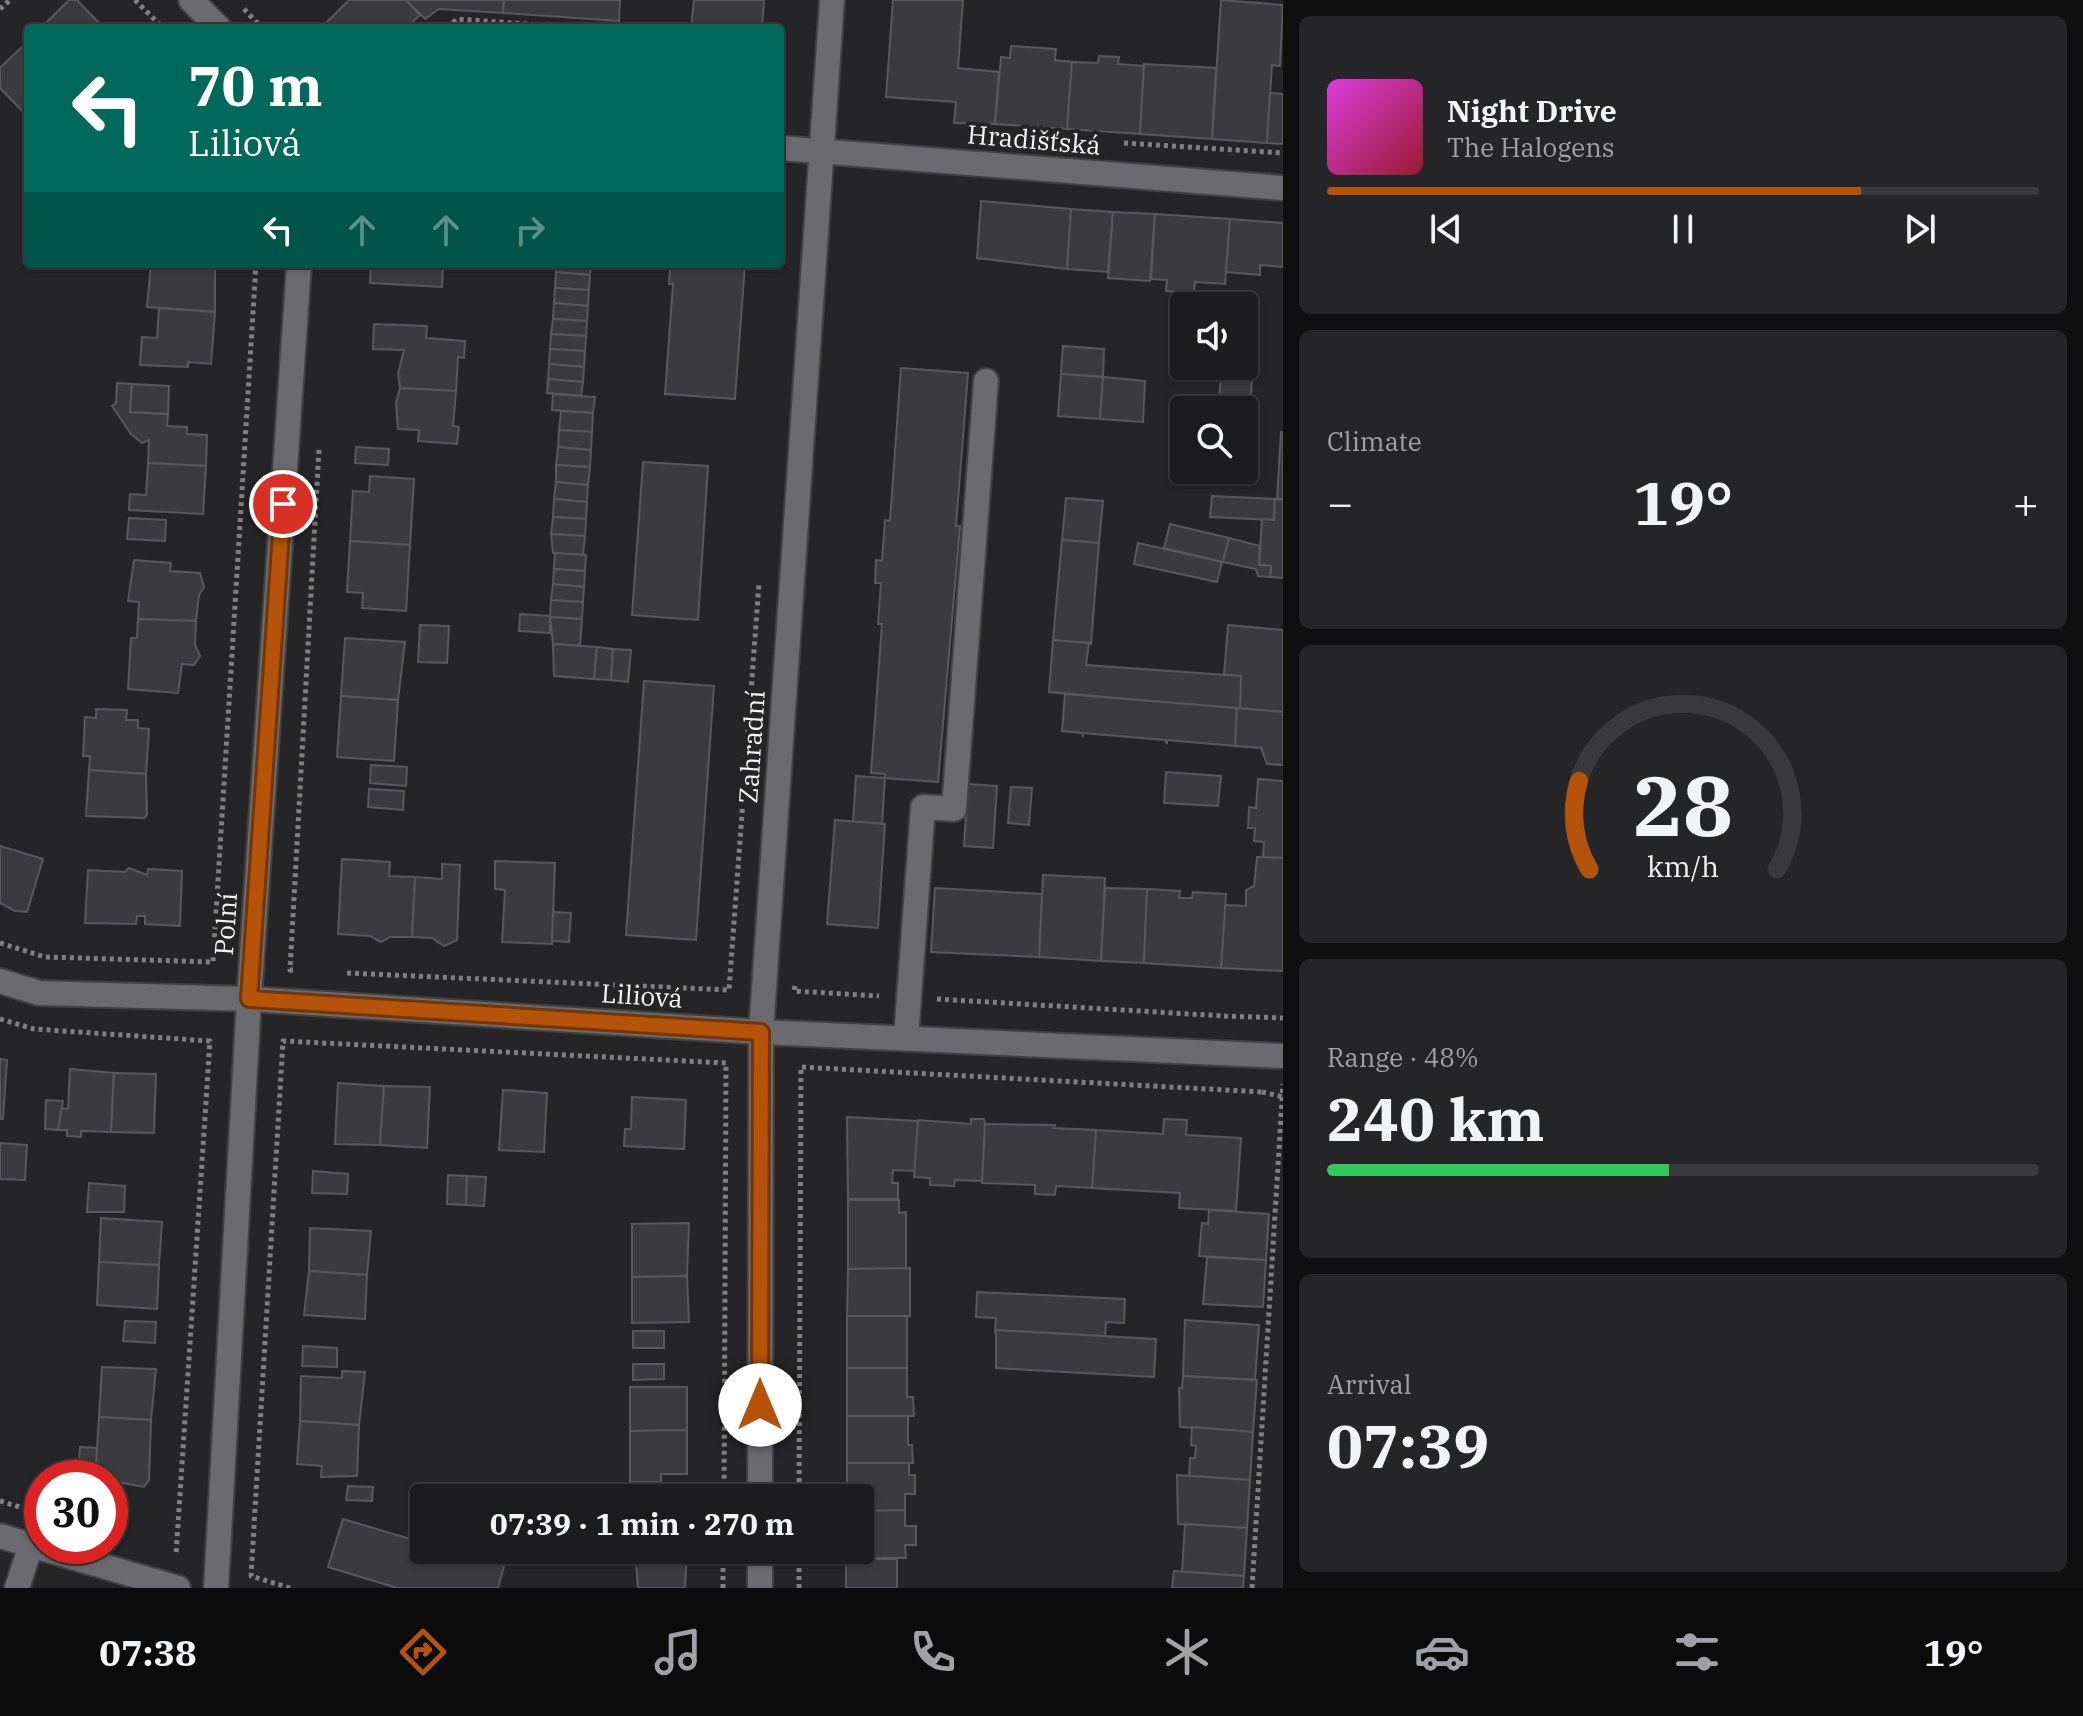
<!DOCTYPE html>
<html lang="en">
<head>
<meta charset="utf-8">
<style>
	:root { --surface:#1c1c1e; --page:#252527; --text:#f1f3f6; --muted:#a0a1a4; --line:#3a3a3c; --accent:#b45309 }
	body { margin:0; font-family:"IBM Plex Serif",serif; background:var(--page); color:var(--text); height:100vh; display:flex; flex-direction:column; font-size:30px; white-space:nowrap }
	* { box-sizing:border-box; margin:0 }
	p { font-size:26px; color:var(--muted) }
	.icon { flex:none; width:44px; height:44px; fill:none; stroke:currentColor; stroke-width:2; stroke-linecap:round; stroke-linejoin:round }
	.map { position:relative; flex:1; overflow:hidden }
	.side { display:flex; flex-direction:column; gap:16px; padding:16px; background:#0f0f10; width:800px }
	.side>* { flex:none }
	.guide { position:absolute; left:24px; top:24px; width:760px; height:244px; border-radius:8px; box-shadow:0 2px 6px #0004,0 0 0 2px var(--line); background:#00695c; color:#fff; overflow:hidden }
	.tools { position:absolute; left:1170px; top:292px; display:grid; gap:16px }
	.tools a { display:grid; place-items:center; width:88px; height:88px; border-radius:8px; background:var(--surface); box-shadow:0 2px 6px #0004,0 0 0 2px var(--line); font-size:40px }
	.speed { position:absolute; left:24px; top:1460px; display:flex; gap:16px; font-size:40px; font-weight:700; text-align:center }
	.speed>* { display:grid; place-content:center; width:104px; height:104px; border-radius:50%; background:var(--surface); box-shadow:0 2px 6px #0004,0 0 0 2px var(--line); line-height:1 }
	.speed .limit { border:12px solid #d22; background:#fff; color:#111 }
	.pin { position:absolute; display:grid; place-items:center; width:68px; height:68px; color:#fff; margin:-34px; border:4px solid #fff; border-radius:50%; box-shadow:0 2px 8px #0007 }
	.me { position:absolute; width:88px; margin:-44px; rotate:0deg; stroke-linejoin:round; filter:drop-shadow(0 0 6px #0008) }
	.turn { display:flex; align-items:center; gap:28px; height:168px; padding:0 32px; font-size:36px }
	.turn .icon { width:104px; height:104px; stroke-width:2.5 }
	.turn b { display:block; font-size:56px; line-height:68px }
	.lanes { display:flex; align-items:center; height:76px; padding:0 32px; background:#0003; justify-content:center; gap:40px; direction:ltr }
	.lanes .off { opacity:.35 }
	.big { font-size:60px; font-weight:700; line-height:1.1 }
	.side .card { flex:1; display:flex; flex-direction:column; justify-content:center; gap:12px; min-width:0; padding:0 28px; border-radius:12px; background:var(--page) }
	.side .dial { align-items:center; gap:0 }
	.dial svg { height:208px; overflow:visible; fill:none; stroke:var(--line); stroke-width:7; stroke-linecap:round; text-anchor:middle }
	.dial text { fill:var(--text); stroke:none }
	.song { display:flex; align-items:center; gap:24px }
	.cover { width:96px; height:96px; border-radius:12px; background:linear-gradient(135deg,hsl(300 70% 55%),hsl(350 70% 35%)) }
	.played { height:8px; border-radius:4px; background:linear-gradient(90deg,var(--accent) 75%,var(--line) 75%) }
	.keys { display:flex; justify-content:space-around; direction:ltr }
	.heat { display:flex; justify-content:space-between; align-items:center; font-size:44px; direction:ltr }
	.charge { height:12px; border-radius:6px; background:linear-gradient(90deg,#34c759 48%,var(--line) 0) }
	.trip { position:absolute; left:410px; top:1484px; width:464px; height:80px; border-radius:8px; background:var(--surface); box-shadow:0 2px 6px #0004,0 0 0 2px var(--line); font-weight:700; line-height:80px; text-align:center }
	.tabs { display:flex; height:128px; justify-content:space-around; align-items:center; background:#0b0b0c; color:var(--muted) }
	.tabs .icon { width:56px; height:56px }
	.tabs .active { color:var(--accent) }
	.tabs b { font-size:36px; color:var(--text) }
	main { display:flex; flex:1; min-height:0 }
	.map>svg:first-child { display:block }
	.building { fill:#3b3a3e; stroke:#59585c; stroke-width:2 }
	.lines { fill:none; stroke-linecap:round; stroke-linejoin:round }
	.minor-casing { stroke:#414043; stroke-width:28 }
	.path { stroke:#808083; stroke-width:5; stroke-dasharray:4 4; stroke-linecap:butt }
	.minor { stroke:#6b6a6e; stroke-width:24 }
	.route-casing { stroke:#753606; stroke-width:20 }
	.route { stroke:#b45309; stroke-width:14 }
	.labels { text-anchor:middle; stroke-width:8; stroke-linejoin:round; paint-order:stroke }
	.street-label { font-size:26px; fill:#f4f3f6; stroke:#252528 }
</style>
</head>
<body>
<main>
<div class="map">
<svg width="1283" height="1588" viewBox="0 0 1283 1588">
	<rect width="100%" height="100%" fill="#252528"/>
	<g class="building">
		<path d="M69,0H77L104,28H41Z"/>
		<path d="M349,0H406L420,15L406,28H321Z"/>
		<path d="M406,0H504L503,13L439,9L425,19Z"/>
		<path d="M504,0H620L619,21L503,13Z"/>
		<path d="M694,0H764L762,28H691Z"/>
		<path d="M893,0H963L958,68L999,72L995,124L954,123L956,102L886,97Z"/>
		<path d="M1221,0L1283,5L1280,66L1272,65L1267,143L1212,139Z"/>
		<path d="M28,41V117L0,88V68Z"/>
		<path d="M1011,46L1056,49L1055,60L1072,62L1067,129L995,124L1001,57L1010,58Z"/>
		<path d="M1099,56L1119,57L1118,64L1144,66L1140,134L1067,129L1072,62L1098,63Z"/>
		<path d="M1144,64L1216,68L1212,139L1140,134Z"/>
		<path d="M1270,93L1283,94V144L1267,143Z"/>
		<path d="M981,201L1071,209L1067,269L977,258Z"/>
		<path d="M1071,209L1113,212L1108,272L1067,269Z"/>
		<path d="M1113,212L1155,214L1150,281L1108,278Z"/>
		<path d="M1155,214L1230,219L1225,284L1195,282L1194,293L1166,291L1167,280L1151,279Z"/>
		<path d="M1230,219L1283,223V267L1260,265V275L1226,272Z"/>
		<path d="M151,264H215V312L147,307Z"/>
		<path d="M371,264H443L442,287L370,283Z"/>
		<path d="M557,264H591L590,275L556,272Z"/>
		<path d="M674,264H745L735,399L665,394L673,284H669L670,267Z"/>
		<path d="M556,272L590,275L589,290L555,288Z"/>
		<path d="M555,288L589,290L588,306L554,303Z"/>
		<path d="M554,303L588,306L587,321L553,319Z"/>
		<path d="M159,308L215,312L211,364L188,362V367L140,365L142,337L157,338Z"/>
		<path d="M553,319L587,321L586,336L551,334Z"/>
		<path d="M374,324L427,326L426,338L465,341L464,358L458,357L456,391L400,388L398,374L404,350L373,349Z"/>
		<path d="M551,334L586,336L585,351L550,349Z"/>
		<path d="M1063,346L1104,349L1103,377L1061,374Z"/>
		<path d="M550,349L585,351L584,367L549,364Z"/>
		<path d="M1244,361L1253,362L1249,430H1244V410H1218L1222,366H1244Z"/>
		<path d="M549,364L584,367L583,382L548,379Z"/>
		<path d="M901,368L968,373L956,526H960L938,782L885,778V774L871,773L882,624H878L881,583H875L876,560L882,561L885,520L890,521Z"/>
		<path d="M1061,374L1103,377L1100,419L1058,416Z"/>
		<path d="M1103,377L1145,381L1143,422L1100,419Z"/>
		<path d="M548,379L583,382L581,396L547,393Z"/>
		<path d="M117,383L132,384L130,412L168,414L167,426L187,427V434L207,435L206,466L148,463L149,440L142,443L131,434L112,406L116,403Z"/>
		<path d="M132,384L169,386L168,414L130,412Z"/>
		<path d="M400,388L456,391L453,426L459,427L457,444L418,441L419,430L398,429L396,403Z"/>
		<path d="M553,394L595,397L593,413L552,410Z"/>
		<path d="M561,411L593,413L592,432L559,430Z"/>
		<path d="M559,430L592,432L591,450L558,447Z"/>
		<path d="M1281,432H1283V499H1277Z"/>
		<path d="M356,447L389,449L388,465L355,463Z"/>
		<path d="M558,447L591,450L590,467L556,465Z"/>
		<path d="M643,462L708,466L698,620L632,615Z"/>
		<path d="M148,463L206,466L203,514L129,510L130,494L146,495Z"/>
		<path d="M556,465L590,467L588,485L556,482Z"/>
		<path d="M370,476L414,479L410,545L350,541L353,491L369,492Z"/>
		<path d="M556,482L588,485L587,502L554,499Z"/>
		<path d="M1212,496L1275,499L1274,520L1210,517Z"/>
		<path d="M1066,498L1103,501L1099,543L1062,540Z"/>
		<path d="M554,499L587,502L586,519L553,517Z"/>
		<path d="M1275,499L1283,500V578L1270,577L1271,566L1259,565L1262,519L1274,520Z"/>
		<path d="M553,517L586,519L585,536L551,534Z"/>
		<path d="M129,518L166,520L165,541L127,539Z"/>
		<path d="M1170,524L1229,538L1223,562L1164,548Z"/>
		<path d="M551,534L585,536L583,555L553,553Z"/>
		<path d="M1229,538L1260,546L1259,565L1271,566L1270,577L1258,576L1256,569L1223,562Z"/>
		<path d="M1062,540L1099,543L1091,644L1053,640Z"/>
		<path d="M350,541L410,545L406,611L362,608L363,593L347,592Z"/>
		<path d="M1138,543L1222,562L1217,582L1134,564Z"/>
		<path d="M555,553L586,555L585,571L554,569Z"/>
		<path d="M134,560L171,563L170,571L200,573L204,587L199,595L196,621L138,619L139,602L128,601Z"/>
		<path d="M554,569L585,571L584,587L553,584Z"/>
		<path d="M553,584L584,587L583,602L551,600Z"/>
		<path d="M551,600L583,602L582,619L550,617Z"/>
		<path d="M520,614L550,616V633L519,631Z"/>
		<path d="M550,617L582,619L580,646L553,644Z"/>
		<path d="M138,619L196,621L195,645L200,656L194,665L182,664L178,693L128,689L131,638H137Z"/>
		<path d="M420,625L449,626L447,663L418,662Z"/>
		<path d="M1228,625L1283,630V712L1240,709L1241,676L1224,675Z"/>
		<path d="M345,638L405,642L398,700L341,696Z"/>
		<path d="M1053,640L1089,643L1086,665L1241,676L1240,709L1049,692Z"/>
		<path d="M553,644L597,647L594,679L554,676Z"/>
		<path d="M597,647L613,649L611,680L594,679Z"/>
		<path d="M613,649L631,650L628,682L611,680Z"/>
		<path d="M644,681L714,686L696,940L626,935Z"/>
		<path d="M1065,694L1237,708L1235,746L1167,740V744L1165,740L1083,733V737L1082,733L1062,731Z"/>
		<path d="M341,696L398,700L394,761L337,757Z"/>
		<path d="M1237,708L1283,712V765L1267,764L1261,748L1235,746Z"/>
		<path d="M96,709L127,710L126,720H138V728L149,729L146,774L89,770L90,756H83L85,717L96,718Z"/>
		<path d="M371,765L407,767L406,786L370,783Z"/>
		<path d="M89,770L146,774L147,815L144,818L86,816Z"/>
		<path d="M1166,772L1221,776L1218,806L1164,803Z"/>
		<path d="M856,776L885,778L882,824L853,822Z"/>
		<path d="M1258,779L1283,781V858L1263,857L1264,842L1254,841L1255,828H1248L1249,807L1256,808Z"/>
		<path d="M968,784L997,786L993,848L964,846Z"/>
		<path d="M1011,787L1032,788L1029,825L1008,823Z"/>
		<path d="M369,789L404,791L403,810L368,807Z"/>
		<path d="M835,820L885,824L878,928L827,924Z"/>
		<path d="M0,846L43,859L27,912L15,911L0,903Z"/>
		<path d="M1257,857L1283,858V971L1221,968L1225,905L1246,906V890L1254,886Z"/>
		<path d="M342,859L390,862L389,876L415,877L412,937H390L381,942L370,936L338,934Z"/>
		<path d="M495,861L555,863L552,944L502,942L505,890L495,889Z"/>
		<path d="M442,864L460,865L457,940L444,946L432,938L412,937L415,877L442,879Z"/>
		<path d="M129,868L147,875L148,869L182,871L180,926L145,924V916H137L136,924L85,923L88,870L125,872Z"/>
		<path d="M1043,875L1105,878L1101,961L1039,957Z"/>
		<path d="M935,888L1042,894L1039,957L931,952Z"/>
		<path d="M1105,888L1147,889L1144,963L1101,961Z"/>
		<path d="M1147,889L1180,891L1179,898H1192L1193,892L1226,894L1221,968L1144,963Z"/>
		<path d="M553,912L571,913L569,942L552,941Z"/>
		<path d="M0,1059L7,1060L3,1119H0Z"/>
		<path d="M70,1069L114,1073L111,1132L81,1131V1137L67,1136V1130H58L60,1108L68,1109Z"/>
		<path d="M114,1073L156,1074L154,1133L111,1132Z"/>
		<path d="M338,1083L384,1086L380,1145L335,1144Z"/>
		<path d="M384,1086L430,1087L427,1148L380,1145Z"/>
		<path d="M503,1090L547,1093L544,1152L499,1150Z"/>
		<path d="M632,1097L686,1100L684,1149L624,1146L625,1129H631Z"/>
		<path d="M46,1100L63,1101L58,1130L45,1129Z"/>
		<path d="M847,1117L918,1121L915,1171L893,1170L892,1183H898V1199H848Z"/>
		<path d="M971,1119H984L985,1124L983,1181L955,1180L954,1186L930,1185V1178L914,1177L918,1120L971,1124Z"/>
		<path d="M1164,1119L1187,1120L1186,1135L1241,1138L1236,1211L1179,1208L1180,1193L1092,1188L1096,1130L1163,1134Z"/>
		<path d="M985,1124L1055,1125L1054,1128L1096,1130L1092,1188L1056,1186L1055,1195L1035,1194V1185L982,1183Z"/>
		<path d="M0,1143L27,1145L25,1180L0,1179Z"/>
		<path d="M313,1171L348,1174L347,1194L312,1193Z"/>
		<path d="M448,1175L467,1176L466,1205L447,1204Z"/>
		<path d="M467,1176L486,1177L484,1206L466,1205Z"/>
		<path d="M89,1183L125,1186L124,1212H87Z"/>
		<path d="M848,1200H899V1213L906,1212V1268L848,1269Z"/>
		<path d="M1209,1210L1269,1214L1266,1260L1199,1256L1202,1223L1208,1224Z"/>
		<path d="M101,1218L162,1222L159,1265L99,1262Z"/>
		<path d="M689,1223L687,1276L632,1277V1224Z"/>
		<path d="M310,1228L371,1231L367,1275L309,1271Z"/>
		<path d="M1207,1257L1266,1260L1263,1307L1203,1304Z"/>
		<path d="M99,1262L159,1265L157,1309L97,1305Z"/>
		<path d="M910,1268V1316H847L848,1269Z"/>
		<path d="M309,1271L367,1275L365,1319L304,1315Z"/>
		<path d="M687,1276L689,1322L632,1323V1277Z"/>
		<path d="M977,1292L1125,1299L1124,1323L1106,1322L1105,1337L995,1332L996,1318L976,1317Z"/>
		<rect x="847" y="1316" width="60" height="52"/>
		<path d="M1185,1320L1259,1325L1255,1380L1183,1376Z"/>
		<path d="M125,1321L156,1322L155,1343L123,1341Z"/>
		<path d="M996,1330L1156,1339L1154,1377L996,1368Z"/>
		<rect x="633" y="1331" width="31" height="17"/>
		<path d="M303,1346L337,1348V1367L302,1366Z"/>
		<path d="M633,1364H664V1379L633,1380Z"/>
		<path d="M102,1367L156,1369L151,1420L99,1417Z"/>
		<path d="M847,1368H907V1397H913L914,1416H847Z"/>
		<path d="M342,1371L365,1372L359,1425L300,1421L301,1376L342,1378Z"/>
		<path d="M1183,1376L1257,1380L1253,1432L1180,1427L1179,1388H1182Z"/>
		<path d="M630,1387H687V1430L630,1431Z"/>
		<path d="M908,1416V1445H912L913,1463H847V1416Z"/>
		<path d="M99,1417L151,1420L149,1480L144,1487L95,1478Z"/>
		<path d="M300,1421L359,1425L357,1476L321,1477L322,1466L297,1464Z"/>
		<path d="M1192,1427L1253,1432L1250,1480L1189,1476L1190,1458H1195L1196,1446L1191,1445Z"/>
		<path d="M687,1430V1474H661V1482H630V1431Z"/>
		<path d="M80,1447L97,1448L95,1478H78Z"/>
		<path d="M847,1463H909V1475H915V1494H905V1510L860,1511V1498H847Z"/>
		<path d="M1177,1475L1250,1480L1247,1528L1178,1524Z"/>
		<path d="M348,1486L373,1487L372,1501L346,1500Z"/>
		<path d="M905,1510V1526H916V1545H905L906,1558H847V1550H860V1511Z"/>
		<path d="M343,1519L424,1543V1550H449L504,1566L498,1588H397L328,1567Z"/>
		<path d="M1185,1524L1247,1528L1244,1576L1182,1572Z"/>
		<path d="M635,1550H687L685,1588H638Z"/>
		<rect x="846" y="1559" width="51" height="29"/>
		<path d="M1174,1571L1244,1576L1243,1588H1172Z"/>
	</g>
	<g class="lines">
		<g class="minor-casing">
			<g id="minor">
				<path d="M191,0L219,28"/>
				<path d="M780,148L1283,188"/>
				<path d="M0,981L39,993L249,999L761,1032L1283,1056"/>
				<path d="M906,1038L923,807L954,809L986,381"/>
				<path d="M760,1498L761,1032L832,0"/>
				<path d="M0,1536L178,1588"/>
				<path d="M17,1588L31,1545"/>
				<path d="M216,1588L249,999L299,264"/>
				<path d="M760,1588V1550"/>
			</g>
		</g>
		<g class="path">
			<path d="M135,0L163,28"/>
			<path d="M0,9L10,0"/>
			<path d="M244,9L262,28"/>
			<path d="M447,28L457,19L582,28"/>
			<path d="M1124,143L1283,153"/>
			<path d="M0,943L45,957L213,962L256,264"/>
			<path d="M293,970H290L319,449"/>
			<path d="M347,973L729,990L759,583"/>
			<path d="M795,986L794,991L879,996"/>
			<path d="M937,999L1224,1016"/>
			<path d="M1224,1016L1283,1018"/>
			<path d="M0,1019L34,1029L210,1041L176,1555"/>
			<path d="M1262,1092L1283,1097"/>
			<path d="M799,1498L801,1067L1263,1092"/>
			<path d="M0,1501L42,1514"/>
			<path d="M290,1588L251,1576L283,1041L726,1063L724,1498"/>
			<path d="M723,1588V1550"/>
			<path d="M799,1588V1550"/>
			<path d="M1252,1588L1283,1084"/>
		</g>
		<use href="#minor" class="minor"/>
	</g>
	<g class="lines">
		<g class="route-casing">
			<path id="route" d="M283,504L249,999L761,1032L760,1405"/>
		</g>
		<use href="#route" class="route"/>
	</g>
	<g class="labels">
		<g class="street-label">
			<text transform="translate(1034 140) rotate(5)" y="9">Hradišťská</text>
			<text transform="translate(752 747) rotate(-86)" y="9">Zahradní</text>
			<text transform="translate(226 924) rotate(-86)" y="9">Polní</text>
			<text transform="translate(642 996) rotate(4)" y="9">Liliová</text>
		</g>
	</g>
</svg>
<div class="tools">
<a><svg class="icon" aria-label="sound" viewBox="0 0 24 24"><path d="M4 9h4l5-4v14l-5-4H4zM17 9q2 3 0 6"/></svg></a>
<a><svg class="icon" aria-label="search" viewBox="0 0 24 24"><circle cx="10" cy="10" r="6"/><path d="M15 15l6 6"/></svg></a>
</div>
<div class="speed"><div class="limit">30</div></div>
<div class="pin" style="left:283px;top:504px;background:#d93025"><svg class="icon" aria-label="arrive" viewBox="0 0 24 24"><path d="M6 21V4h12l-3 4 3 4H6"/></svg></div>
<svg class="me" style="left:760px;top:1405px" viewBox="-20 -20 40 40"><circle r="19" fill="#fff"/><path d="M0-13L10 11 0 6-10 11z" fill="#b45309"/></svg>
<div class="trip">07:39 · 1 min · 270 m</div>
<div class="guide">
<div class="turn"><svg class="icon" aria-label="left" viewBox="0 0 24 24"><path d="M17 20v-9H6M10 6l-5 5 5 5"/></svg><div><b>70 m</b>Liliová</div></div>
<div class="lanes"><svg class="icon" aria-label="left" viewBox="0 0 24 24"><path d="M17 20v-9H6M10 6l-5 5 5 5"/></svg><svg class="icon off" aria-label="ahead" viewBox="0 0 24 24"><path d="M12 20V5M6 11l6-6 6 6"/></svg><svg class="icon off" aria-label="ahead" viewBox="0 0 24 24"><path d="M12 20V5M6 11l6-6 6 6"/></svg><svg class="icon off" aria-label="right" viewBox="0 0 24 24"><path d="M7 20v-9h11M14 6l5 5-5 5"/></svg></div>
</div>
</div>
<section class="side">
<div class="card">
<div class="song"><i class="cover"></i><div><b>Night Drive</b><p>The Halogens</p></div></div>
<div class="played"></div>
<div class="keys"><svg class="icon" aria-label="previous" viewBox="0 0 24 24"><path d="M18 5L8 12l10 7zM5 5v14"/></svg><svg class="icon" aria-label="pause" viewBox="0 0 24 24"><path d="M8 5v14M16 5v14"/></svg><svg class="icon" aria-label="next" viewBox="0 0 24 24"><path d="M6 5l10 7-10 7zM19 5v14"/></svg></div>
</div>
<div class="card"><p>Climate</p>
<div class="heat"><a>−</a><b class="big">19°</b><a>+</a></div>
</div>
<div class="card dial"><svg viewBox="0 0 100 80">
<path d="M14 69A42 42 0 1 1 86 69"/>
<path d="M14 69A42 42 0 0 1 10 35" stroke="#b45309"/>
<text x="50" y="56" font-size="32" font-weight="700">28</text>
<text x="50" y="72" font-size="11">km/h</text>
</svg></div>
<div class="card"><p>Range · 48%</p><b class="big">240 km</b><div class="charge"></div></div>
<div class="card"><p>Arrival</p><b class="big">07:39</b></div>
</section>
</main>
<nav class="tabs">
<b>07:38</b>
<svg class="icon active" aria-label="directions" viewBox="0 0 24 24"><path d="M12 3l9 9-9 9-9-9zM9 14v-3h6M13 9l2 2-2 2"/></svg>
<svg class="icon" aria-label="music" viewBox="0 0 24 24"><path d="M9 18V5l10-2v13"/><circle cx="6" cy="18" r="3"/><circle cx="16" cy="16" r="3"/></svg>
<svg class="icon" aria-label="phone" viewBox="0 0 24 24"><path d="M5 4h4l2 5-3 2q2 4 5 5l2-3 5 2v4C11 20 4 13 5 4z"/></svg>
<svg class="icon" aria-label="climate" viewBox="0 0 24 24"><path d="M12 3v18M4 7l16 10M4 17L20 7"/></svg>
<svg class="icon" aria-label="car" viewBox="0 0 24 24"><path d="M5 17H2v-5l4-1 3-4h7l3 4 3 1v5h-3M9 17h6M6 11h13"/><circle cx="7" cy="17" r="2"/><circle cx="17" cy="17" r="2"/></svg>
<svg class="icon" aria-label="filters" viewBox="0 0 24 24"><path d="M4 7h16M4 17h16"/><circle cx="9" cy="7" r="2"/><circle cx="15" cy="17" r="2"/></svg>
<b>19°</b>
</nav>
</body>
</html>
